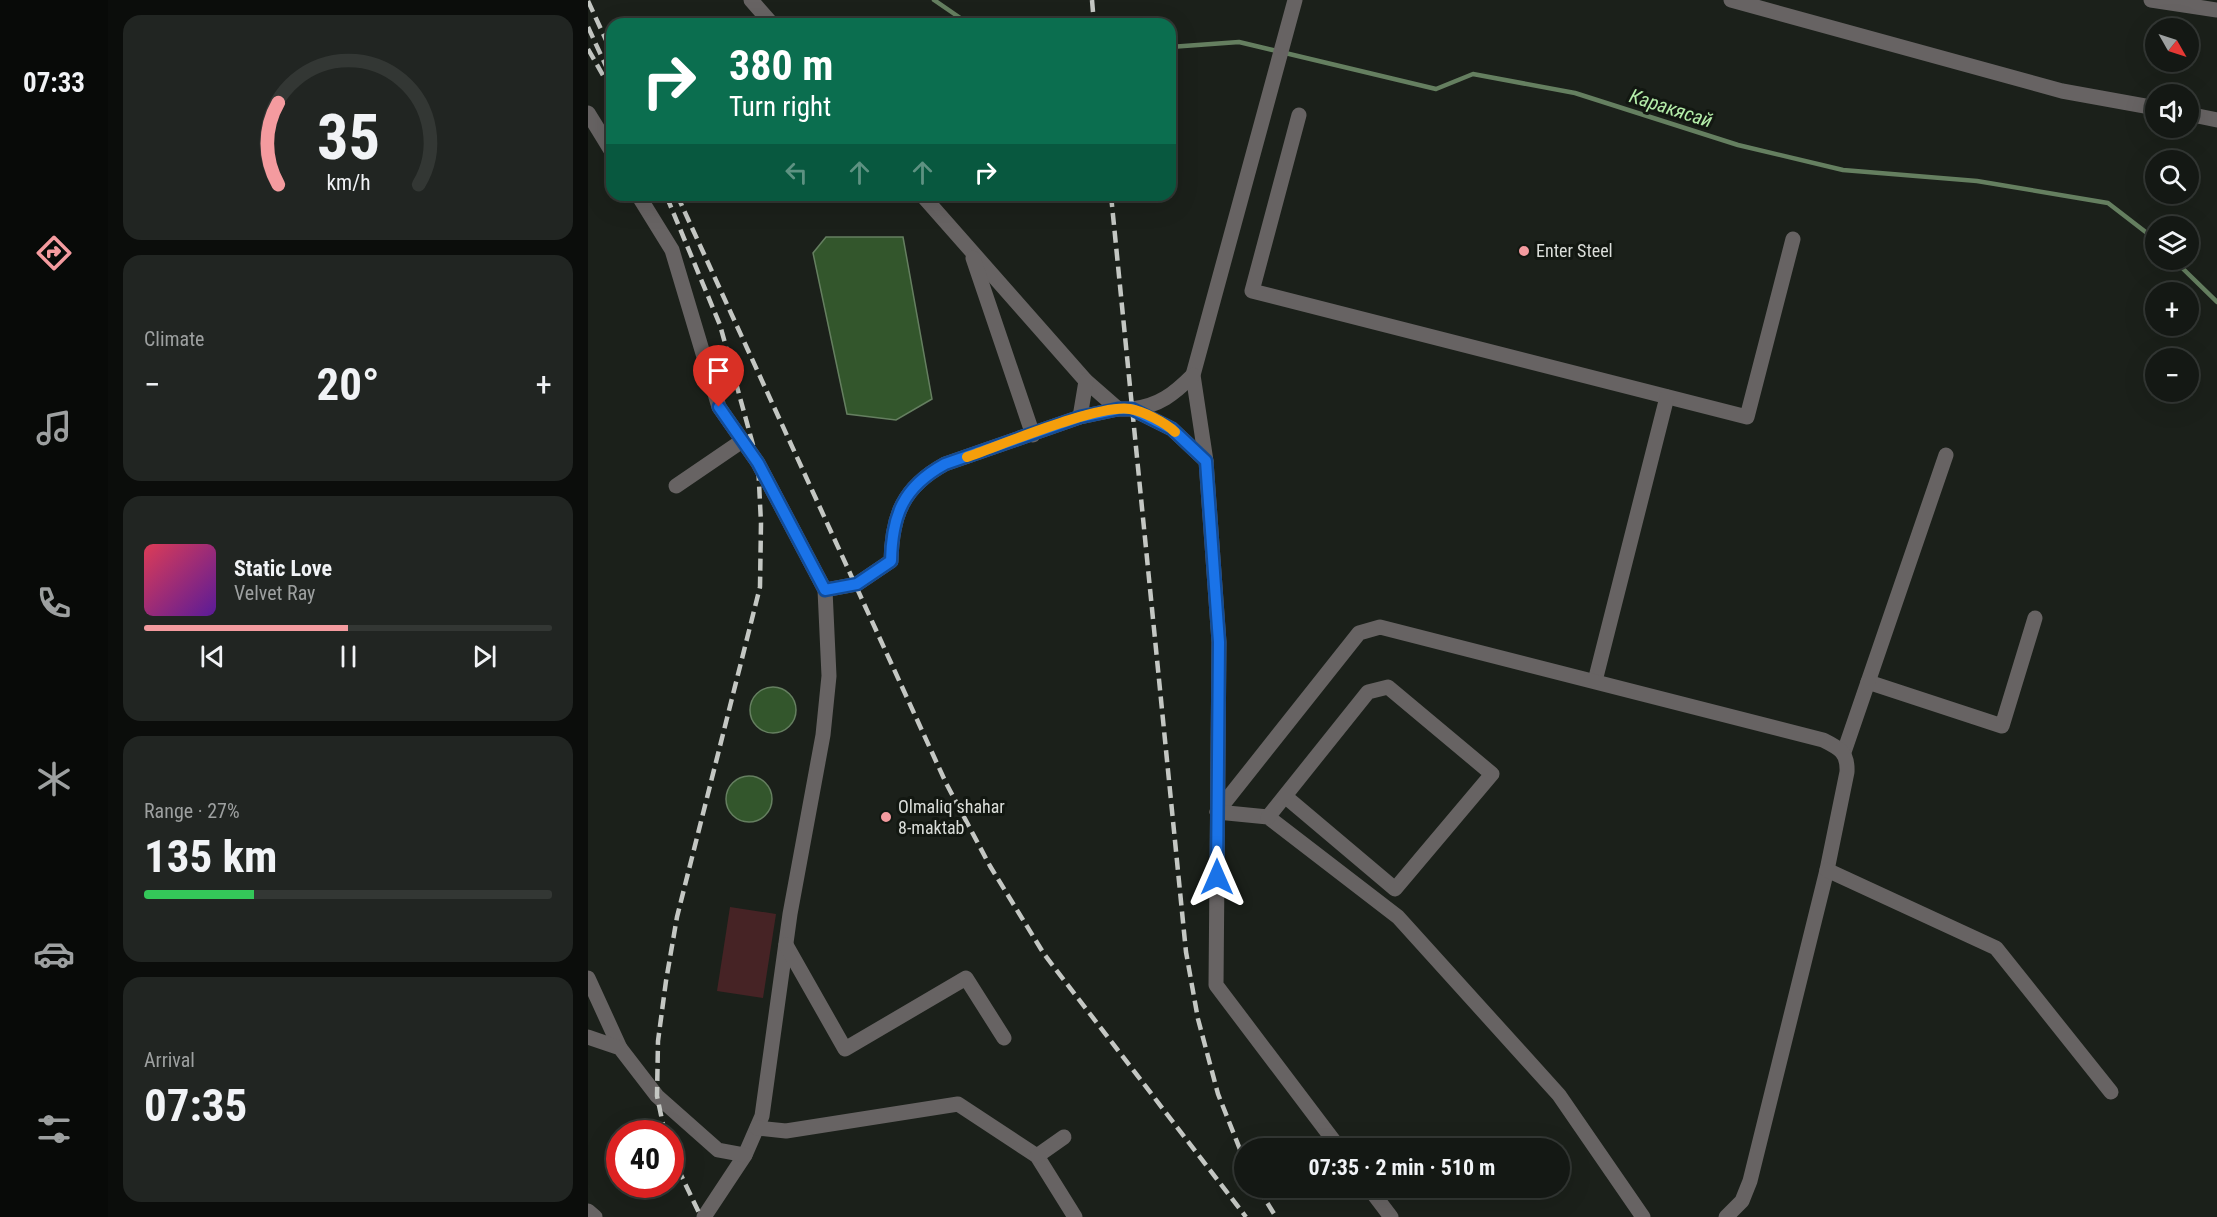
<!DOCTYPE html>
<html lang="en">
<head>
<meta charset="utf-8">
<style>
	:root { --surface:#141814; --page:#212522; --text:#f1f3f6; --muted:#9da0a0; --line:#333734; --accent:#f49b9f }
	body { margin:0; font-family:"Roboto Condensed",sans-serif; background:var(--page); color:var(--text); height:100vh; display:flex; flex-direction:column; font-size:22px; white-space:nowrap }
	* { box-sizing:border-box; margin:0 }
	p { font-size:20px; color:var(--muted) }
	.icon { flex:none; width:33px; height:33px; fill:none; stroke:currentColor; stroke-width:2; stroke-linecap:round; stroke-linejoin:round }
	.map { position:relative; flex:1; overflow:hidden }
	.drawer { display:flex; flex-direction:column; gap:15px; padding:15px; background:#0b0d0b; width:480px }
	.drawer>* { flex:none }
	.hud { position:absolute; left:18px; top:18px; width:570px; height:183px; border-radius:18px; box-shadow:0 6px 24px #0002,0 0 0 2px var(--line); background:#0b6e4f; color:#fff; overflow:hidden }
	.needle { width:39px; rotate:129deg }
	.controls { position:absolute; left:1557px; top:18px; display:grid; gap:12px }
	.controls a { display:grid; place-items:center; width:54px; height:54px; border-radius:50%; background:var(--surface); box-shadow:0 6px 24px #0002,0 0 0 2px var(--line); font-size:30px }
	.speed { position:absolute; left:18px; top:1120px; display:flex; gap:12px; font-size:30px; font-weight:700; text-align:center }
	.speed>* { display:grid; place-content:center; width:78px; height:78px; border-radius:50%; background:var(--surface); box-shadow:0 6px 24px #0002,0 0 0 2px var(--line); line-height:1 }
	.speed .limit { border:9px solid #d22; background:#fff; color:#111 }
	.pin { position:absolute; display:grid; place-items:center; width:51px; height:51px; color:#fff; margin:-62px -26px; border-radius:50% 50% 50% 0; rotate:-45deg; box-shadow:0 0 6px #0007 }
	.pin .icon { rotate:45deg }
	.me { position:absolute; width:66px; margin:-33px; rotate:0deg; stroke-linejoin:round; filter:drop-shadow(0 0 4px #0008) }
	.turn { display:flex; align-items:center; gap:21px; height:126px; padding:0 24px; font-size:27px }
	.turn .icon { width:78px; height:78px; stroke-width:2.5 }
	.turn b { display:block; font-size:42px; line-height:51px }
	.lanes { display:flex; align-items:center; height:57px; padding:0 24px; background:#0003; justify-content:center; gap:30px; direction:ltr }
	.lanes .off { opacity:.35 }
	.big { font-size:45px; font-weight:700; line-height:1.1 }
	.drawer .card { flex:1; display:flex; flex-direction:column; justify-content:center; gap:9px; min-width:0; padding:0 21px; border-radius:18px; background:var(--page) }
	.drawer .dial { align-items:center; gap:0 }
	.dial svg { height:156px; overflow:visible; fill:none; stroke:var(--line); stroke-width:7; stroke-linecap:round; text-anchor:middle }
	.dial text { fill:var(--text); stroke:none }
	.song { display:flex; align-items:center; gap:18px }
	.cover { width:72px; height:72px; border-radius:9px; background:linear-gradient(135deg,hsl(350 70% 55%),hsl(270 70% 35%)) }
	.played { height:6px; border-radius:3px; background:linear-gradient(90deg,var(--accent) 50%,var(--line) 50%) }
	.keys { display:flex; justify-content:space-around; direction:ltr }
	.heat { display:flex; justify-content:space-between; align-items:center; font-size:33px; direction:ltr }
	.charge { height:9px; border-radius:4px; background:linear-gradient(90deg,#34c759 27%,var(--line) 0) }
	.trip { position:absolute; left:646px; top:1138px; width:336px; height:60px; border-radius:30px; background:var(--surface); box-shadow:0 6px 24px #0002,0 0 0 2px var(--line); font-weight:700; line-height:60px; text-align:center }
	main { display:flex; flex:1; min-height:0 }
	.tab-bar { display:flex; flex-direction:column; width:108px; justify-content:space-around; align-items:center; background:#080a08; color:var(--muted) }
	.tab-bar .icon { width:42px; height:42px }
	.tab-bar .on { color:var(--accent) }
	.tab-bar b { font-size:27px; color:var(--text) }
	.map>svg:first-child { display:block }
	.green { fill:#462325 }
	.water { fill:#33562c; stroke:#657f60; stroke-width:1.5 }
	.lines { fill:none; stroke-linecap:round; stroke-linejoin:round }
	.stream { stroke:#657f60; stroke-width:4.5 }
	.minor { stroke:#676363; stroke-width:15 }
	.rail { stroke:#c4c7c3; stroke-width:4.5; stroke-dasharray:12 6; stroke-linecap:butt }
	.route-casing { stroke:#114b97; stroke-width:15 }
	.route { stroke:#1a73e8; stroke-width:10 }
	.slow { stroke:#f59e0b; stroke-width:10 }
	.poi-dot { fill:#f49b9f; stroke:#121711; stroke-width:2 }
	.labels { text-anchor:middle; stroke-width:6; stroke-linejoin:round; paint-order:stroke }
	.poi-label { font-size:18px; fill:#dbdeda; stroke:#121711; text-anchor:start }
	.water-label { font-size:20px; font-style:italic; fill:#b4eda9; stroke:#121711 }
</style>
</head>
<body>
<main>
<nav class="tab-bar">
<b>07:33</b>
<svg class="icon on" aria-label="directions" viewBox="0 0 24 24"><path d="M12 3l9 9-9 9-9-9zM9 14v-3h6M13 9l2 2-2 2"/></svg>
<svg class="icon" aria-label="music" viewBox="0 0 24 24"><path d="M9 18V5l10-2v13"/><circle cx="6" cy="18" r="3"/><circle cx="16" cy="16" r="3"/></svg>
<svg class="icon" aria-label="phone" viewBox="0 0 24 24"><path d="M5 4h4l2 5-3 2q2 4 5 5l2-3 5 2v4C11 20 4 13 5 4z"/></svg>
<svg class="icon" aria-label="climate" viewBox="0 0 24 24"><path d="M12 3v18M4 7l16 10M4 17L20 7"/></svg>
<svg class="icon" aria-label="car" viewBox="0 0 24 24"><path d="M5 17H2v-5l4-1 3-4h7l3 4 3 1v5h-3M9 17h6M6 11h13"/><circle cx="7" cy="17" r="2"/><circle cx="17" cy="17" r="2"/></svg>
<svg class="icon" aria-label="filters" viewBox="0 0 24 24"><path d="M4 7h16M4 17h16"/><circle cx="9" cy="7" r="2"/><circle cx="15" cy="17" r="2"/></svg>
</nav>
<section class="drawer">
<div class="card dial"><svg viewBox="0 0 100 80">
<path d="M14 69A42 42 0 1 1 86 69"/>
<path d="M14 69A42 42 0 0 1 14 27" stroke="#f49b9f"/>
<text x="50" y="56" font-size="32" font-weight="700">35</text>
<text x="50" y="72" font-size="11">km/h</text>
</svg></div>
<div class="card"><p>Climate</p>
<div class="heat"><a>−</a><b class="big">20°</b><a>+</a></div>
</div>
<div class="card">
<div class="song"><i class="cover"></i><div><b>Static Love</b><p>Velvet Ray</p></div></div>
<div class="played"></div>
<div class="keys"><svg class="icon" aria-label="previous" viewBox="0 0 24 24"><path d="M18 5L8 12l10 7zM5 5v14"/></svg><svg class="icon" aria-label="pause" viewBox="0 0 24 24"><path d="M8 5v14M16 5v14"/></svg><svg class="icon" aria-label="next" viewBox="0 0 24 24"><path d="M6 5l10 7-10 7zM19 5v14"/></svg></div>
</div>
<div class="card"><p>Range · 27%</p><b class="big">135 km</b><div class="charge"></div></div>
<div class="card"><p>Arrival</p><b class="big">07:35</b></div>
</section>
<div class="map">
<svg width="1629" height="1217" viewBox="0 0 1629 1217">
	<rect width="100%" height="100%" fill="#1b201a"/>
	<path class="green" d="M142,907L188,914L175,998L129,991Z"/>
	<g class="water">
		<path d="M238,237H315L344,399L308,420L259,414L225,253Z"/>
		<circle cx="185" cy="710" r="23"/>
		<circle cx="161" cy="799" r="23"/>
	</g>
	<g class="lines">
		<g class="stream">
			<path d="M346,0L381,24"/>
			<path d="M582,47L651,42L848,89L885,74L987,93L1150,145L1255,170L1389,181L1520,203L1568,240"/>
			<path d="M1586,260L1629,302"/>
		</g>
		<g class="minor">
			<path d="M163,0L184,24"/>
			<path d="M707,0L605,375L618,461L631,642L628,985L752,1149"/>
			<path d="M1143,0L1474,91L1568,108"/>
			<path d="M1563,0L1629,10"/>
			<path d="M0,113L24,152"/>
			<path d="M1600,114L1629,120"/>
			<path d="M711,115L664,291L1159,417L1205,239"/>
			<path d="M50,195L84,250L131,407L170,463L237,590L241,676L235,735L202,914L174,1116L157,1155L116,1217"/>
			<path d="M334,195L498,381L530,409"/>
			<path d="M385,258L445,435"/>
			<path d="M544,409C571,406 586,394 605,375"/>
			<path d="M492,417L498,381"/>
			<path d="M88,486L154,441"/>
			<path d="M237,590L269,584L303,561C304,515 315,487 357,464L492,417L530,409H544L584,429L618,461"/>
			<path d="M1007,681L1079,397"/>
			<path d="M1280,682L1414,726L1447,618"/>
			<path d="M1256,752L1358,455"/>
			<path d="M629,812L771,633L792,627L1235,740C1251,748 1260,752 1259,772L1239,870L1162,1181L1154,1201L1138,1217"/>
			<path d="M629,812L680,817L810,917L971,1095L1055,1217"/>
			<path d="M680,817L780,692L800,687L904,774L807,889L698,797"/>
			<path d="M1239,870L1408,948L1523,1092"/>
			<path d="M198,945L257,1049L378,978L416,1038"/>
			<path d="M0,978L32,1048"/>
			<path d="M0,1037L32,1048L69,1096L130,1150L157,1155"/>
			<path d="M169,1128L198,1131L370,1104L449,1156L487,1217"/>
			<path d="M449,1156L476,1137"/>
			<path d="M781,1188L803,1217"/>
			<path d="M0,1211L7,1217"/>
		</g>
		<g class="rail">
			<path d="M504,0L506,24"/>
			<path d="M0,1L24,53"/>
			<path d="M0,27L24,79"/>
			<path d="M0,49L24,91"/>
			<path d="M89,195L358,783L402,866L456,954L658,1217"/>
			<path d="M523,195L598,952L610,1019L630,1094L657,1162"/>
			<path d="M77,1134L69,1096L70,1041L78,981L89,917L172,587L173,523L170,463L132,325L78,195"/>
			<path d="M82,1152L113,1217"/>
			<path d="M670,1188L688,1217"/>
		</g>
	</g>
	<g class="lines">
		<g class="route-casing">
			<path id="route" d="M131,407L170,463L237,590L269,584L303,561C304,515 315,487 357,464L492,417L530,409H544L584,429L618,461L631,642L629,877"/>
		</g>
		<use href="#route" class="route"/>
		<path class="slow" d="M379,457C414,445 510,404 542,409C555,411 578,423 587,432"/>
	</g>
	<g class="poi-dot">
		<circle cx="936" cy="251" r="6"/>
		<circle cx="298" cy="817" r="6"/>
	</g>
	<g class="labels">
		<g class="poi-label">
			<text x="948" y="257">Enter Steel</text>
			<text x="310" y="813">Olmaliq shahar<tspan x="310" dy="21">8-maktab</tspan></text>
		</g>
		<g class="water-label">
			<text transform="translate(1083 108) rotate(18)" y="7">Каракясай</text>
		</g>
	</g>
</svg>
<div class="controls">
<a><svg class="needle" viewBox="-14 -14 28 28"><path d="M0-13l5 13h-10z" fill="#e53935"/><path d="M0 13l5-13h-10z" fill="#9da0a0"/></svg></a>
<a><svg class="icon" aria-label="sound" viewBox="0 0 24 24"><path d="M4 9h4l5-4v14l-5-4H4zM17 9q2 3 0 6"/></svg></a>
<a><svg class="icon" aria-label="search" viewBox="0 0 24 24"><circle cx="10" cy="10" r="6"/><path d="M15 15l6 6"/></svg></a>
<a><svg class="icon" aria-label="layers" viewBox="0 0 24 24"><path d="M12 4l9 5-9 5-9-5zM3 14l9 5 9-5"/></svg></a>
<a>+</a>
<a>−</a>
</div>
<div class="speed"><div class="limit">40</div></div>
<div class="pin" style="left:131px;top:407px;background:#d93025"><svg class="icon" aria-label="arrive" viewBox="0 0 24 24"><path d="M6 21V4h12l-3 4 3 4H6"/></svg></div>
<svg class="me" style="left:629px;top:877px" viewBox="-20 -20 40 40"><path d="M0-17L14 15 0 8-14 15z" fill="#1a73e8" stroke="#fff" stroke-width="4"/></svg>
<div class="trip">07:35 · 2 min · 510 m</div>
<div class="hud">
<div class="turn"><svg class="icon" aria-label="right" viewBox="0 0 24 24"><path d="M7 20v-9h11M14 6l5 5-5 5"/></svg><div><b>380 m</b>Turn right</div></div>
<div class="lanes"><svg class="icon off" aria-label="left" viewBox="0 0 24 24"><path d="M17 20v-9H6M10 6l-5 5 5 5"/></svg><svg class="icon off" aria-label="ahead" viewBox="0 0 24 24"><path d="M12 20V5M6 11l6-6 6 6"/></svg><svg class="icon off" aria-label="ahead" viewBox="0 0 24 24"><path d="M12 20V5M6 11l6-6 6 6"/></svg><svg class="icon" aria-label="right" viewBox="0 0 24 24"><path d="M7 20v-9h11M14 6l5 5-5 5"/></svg></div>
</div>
</div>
</main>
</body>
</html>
